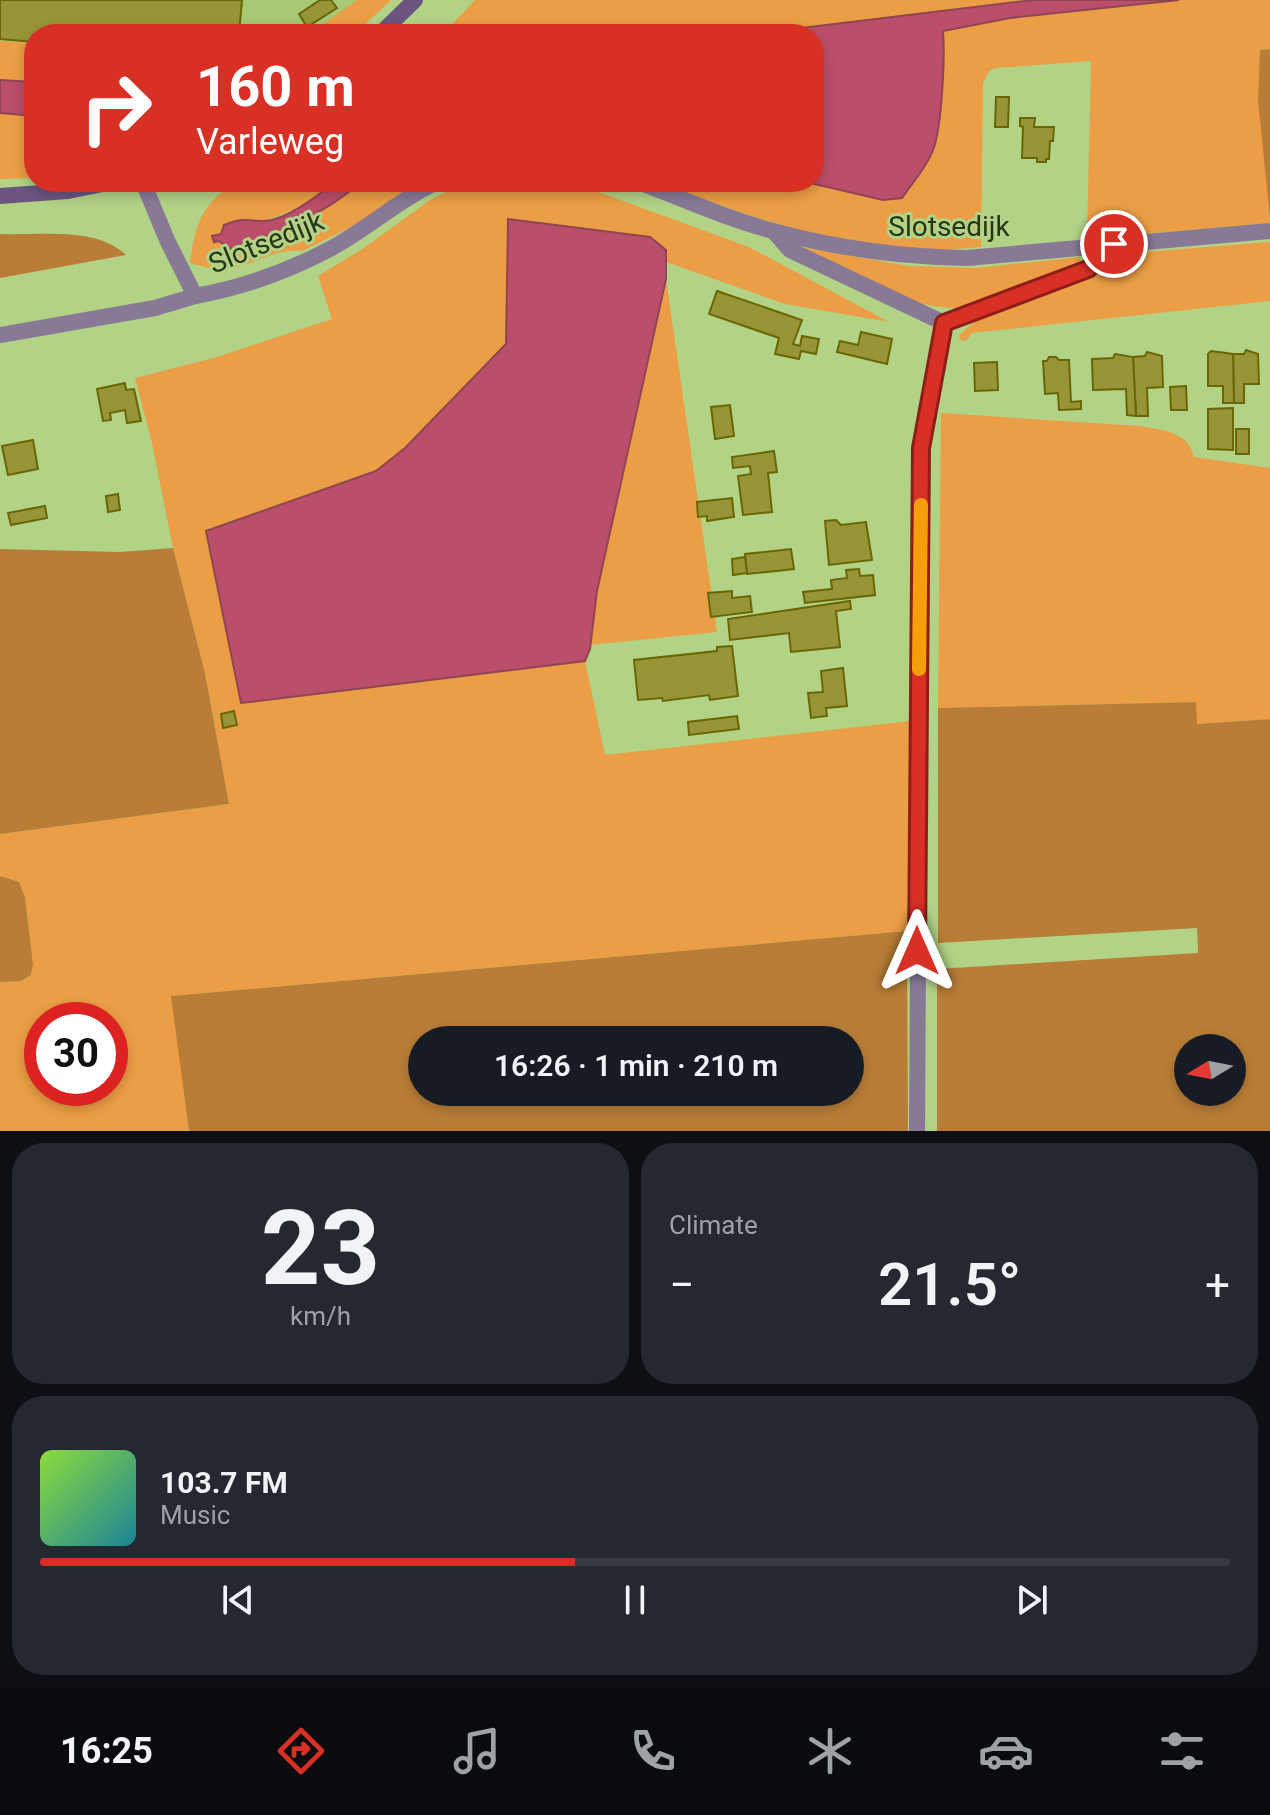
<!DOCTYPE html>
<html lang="en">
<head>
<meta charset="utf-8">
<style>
	:root { --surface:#171b24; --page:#242831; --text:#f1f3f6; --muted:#9ea1a6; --line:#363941; --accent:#d93025 }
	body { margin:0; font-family:Roboto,sans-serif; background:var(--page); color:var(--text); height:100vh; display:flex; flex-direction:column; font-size:30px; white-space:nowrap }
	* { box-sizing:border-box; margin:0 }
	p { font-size:26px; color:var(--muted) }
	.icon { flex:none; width:44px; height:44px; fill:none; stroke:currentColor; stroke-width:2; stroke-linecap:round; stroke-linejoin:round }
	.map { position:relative; height:1131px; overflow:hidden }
	.sheet { display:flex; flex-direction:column; gap:12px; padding:12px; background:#0d0f14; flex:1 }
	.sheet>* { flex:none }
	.top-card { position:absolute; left:24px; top:24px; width:800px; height:168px; border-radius:32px; box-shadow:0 4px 12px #0003; background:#d93025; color:#fff; overflow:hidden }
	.needle { width:52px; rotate:260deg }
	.tools { position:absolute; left:1174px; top:1034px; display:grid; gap:16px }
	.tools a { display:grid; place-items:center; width:72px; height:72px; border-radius:50%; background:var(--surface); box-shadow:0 4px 12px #0003; font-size:40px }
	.speed { position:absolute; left:24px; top:1002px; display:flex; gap:16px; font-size:40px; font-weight:700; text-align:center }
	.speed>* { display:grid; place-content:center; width:104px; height:104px; border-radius:50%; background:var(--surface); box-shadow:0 4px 12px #0003; line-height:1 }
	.speed .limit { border:12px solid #d22; background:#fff; color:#111 }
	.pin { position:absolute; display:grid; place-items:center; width:68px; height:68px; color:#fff; margin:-34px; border:4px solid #fff; border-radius:50%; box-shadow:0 2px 8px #0007 }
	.me { position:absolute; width:88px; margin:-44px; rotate:0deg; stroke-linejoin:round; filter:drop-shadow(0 0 6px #0008) }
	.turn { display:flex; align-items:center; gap:28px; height:168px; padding:0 40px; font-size:36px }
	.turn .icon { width:104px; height:104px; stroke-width:2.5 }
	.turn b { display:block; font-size:56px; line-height:68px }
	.big { font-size:60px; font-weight:600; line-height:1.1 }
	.sheet .card { flex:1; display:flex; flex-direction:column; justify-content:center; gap:12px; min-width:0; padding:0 28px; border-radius:32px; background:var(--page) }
	.sheet .dial { align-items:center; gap:0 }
	.dial b { font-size:104px; line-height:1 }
	.song { display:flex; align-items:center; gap:24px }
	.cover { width:96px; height:96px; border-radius:12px; background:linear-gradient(135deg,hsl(90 70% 55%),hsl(190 70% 35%)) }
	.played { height:8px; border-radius:4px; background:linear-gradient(90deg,var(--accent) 45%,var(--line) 45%) }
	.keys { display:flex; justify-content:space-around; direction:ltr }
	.heat { display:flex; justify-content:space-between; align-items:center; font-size:44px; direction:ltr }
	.sheet .tiles { flex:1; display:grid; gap:12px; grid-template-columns:1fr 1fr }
	.card:last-child { grid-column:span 2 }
	.trip { position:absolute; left:408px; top:1026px; width:456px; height:80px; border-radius:40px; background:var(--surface); box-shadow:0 4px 12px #0003; font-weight:600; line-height:80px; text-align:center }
	.tab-bar { display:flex; height:128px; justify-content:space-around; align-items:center; background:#090b0e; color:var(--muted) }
	.tab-bar .icon { width:56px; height:56px }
	.tab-bar .current { color:var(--accent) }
	.tab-bar b { font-size:36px; color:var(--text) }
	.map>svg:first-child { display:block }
	.built { fill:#a7c976 }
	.green { fill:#eb9e45; fill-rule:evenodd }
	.forest { fill:#b97d37; fill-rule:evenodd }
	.water { fill:#bb4e6a; stroke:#8f4651; stroke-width:2 }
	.building { fill:#989538; stroke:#6a6603; stroke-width:2 }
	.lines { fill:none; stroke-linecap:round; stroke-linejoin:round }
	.minor { stroke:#887997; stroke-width:16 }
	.tertiary { stroke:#887997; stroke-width:16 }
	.secondary { stroke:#6b5580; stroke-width:16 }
	.route-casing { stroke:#8d1f18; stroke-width:20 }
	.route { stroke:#d93025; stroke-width:14 }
	.slow { stroke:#f59e0b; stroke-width:14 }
	.labels { text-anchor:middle; stroke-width:6; stroke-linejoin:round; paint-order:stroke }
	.street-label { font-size:28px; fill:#293516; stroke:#b2d286 }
</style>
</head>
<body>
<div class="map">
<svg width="1270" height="1131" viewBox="0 0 1270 1131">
	<rect width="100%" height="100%" fill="#b2d286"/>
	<path class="built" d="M0,0H368L317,34H34V60L0,58Z"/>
	<g class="green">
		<path d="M357,0H391L355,34H309Z"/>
		<path d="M475,0H1033L752,34H443Z"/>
		<path d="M1179,0H1270V49L1260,50L1270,223L1087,239L1091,61L996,68L989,71L983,83L981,247L932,251L846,243L751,216L655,182H806L883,200L944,45L942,31L1010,18Z"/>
		<path d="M0,41L34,43V82L0,80Z"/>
		<path d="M0,113L34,116V178L0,179Z"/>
		<path d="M240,182H334L310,203L275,217L262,221L254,219L212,236L214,242L342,198L361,182H420L357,224L302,251C276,247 249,268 221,270C211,270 200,265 190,263C195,224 203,199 240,182Z"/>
		<path d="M466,182H571L749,247L889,322L785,304L666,262V250L508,219L506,344L405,448L376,471L206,531L241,703L585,661L605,755L910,721L907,931L172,996L189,1131H0V982L21,981L31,975L33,964L25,897L19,882L0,876V834L229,804L205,673L173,548L152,443L135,378L217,357L332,319L318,276L364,248L430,200ZM42,1020H110V1088H42Z"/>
		<path d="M1270,242V301L972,333L966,341L960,340L959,335L976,321L1131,253Z"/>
		<path d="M806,248L909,266L975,268L1080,257V262C1046,277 1009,298 972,306C921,318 852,273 806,252Z"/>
		<path d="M666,279L717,632L590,645L597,591Z"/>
		<path d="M941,413L1139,426C1162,430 1188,431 1194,457L1270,468V719L1196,724V702L938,708Z"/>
	</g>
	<g class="forest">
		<path d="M1270,49V218L1258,100L1260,50Z"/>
		<path d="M0,234C40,236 95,226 126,255L0,278Z"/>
		<path d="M173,548L205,673L229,804L0,834V549L120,552Z"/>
		<path d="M1196,702L1197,724L1270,719V1131H937V969L1198,953L1197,928L938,943V708ZM1188,1048H1232V1092H1188Z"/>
		<path d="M0,876L19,882L25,897L33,964L31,975L21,981L0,982Z"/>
		<path d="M907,931L908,1131H189L171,996ZM850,1040V1092H422V1040Z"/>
	</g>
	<g class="water">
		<path d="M1033,0H1179L1010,18L943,31C945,57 942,127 933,150C927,167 912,183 902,198L883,200L806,182H814V34H752Z"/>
		<path d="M0,80L34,82V116L0,113Z"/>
		<path d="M334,182H361C321,217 279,232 230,249L219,241L214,242L212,236L221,234L224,225C243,218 242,220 261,221C284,222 318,196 334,182Z"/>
		<path d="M508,219L650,237L666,250V279L597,591L590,649L585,661L241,703L206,531L376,471L405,448L506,344Z"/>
	</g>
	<g class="building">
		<path d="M0,0H242L239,34H34V42L0,39Z"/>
		<path d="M320,0H331L337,8L307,27L299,14Z"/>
		<path d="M996,97H1009L1008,127H995Z"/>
		<path d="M1020,118H1035L1034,127H1054L1053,141H1050L1049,159H1046V162H1037V158H1022L1023,127L1020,126Z"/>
		<path d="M717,291L802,320L793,344L800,346L802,336L819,339L816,354L801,351L799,359L775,354L779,338L709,314Z"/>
		<path d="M861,332L892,339L887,364L837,352L840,341L858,345Z"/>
		<path d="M1246,350L1258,354L1259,384H1244V403H1234L1233,354H1244Z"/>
		<path d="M1211,351L1233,354L1234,403H1223V386H1208V354Z"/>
		<path d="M1147,352L1162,356L1163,387L1147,388L1148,416H1136L1133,357L1145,356Z"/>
		<path d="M1115,354L1133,357L1136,416L1127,415L1126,389L1093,390L1092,359L1113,358Z"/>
		<path d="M1049,357H1056L1059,360H1069L1071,402L1081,401V409L1059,410L1058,393L1045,394L1043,361H1047Z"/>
		<path d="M997,362L998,390L975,391L974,363Z"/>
		<path d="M125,383L126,390L134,389L141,421L127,423L125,410L110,413L111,420L103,421L97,389Z"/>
		<path d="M1186,386L1187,410H1171L1170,387Z"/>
		<path d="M730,405L734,436L715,439L711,407Z"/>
		<path d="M1233,408V450L1208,449V409Z"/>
		<rect x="1236" y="429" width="13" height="25"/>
		<path d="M33,440L38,469L8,475L2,446Z"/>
		<path d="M774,451L777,472L768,473L772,512L743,515L738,476L751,474L750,466L733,468L732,457Z"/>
		<path d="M118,494L120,510L108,512L106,496Z"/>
		<path d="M732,498L734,517L707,521V516L698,517L697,502Z"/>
		<path d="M45,506L47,518L11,525L8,513Z"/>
		<path d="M836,520L841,525L866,522L872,560L829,565L825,521Z"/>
		<path d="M791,549L794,569L747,574L745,554Z"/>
		<path d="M745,557L747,573L733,575L732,559Z"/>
		<path d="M859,569L860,576L873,575L875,595L805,603L803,592L832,589L831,580L847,578L846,570Z"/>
		<path d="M732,591V598L750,596L752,612L711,617L708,593Z"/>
		<path d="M850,601L851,609L836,611L840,647L791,652L789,633L730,640L728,619Z"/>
		<path d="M732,646L738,696L710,700L709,695L663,701L662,698L638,700L634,660L717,651V647Z"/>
		<path d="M843,668L847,706L826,708L827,716L811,718L808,693L823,692L821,671Z"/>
		<path d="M234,711L237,725L223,728L221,714Z"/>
		<path d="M737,716L739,729L689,735L688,722Z"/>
	</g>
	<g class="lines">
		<g class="minor">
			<path d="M774,232L790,250L944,323L1088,269L1114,244"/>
			<path d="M0,335L155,308L195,296"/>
			<path d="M917,1131L921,448L944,323"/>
		</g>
		<g class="tertiary">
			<path d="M143,182L167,240L195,296C240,288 288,271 328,250C366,230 398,200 437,182"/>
			<path d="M638,182C684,199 730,220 777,232C840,249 902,257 967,258L1270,231"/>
		</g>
		<g class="secondary">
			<path d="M380,34L415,0"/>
			<path d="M0,196L68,191L113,182"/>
		</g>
	</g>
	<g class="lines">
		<g class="route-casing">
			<path id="route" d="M917,951L921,448L944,323L1088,269L1114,244"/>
		</g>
		<use href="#route" class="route"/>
		<path class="slow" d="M919,669L921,505"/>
	</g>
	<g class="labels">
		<g class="street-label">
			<text x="949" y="236">Slotsedijk</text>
			<text transform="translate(266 242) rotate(-22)" y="10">Slotsedijk</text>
		</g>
	</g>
</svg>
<div class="tools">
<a><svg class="needle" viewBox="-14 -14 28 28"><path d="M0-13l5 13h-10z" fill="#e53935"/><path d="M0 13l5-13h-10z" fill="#9ea1a6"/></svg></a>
</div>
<div class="speed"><div class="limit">30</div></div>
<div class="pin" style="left:1114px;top:244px;background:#d93025"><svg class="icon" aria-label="arrive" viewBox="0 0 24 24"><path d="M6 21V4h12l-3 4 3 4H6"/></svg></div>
<svg class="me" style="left:917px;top:951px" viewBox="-20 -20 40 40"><path d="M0-17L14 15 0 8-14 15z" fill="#d93025" stroke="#fff" stroke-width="4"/></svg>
<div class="trip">16:26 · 1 min · 210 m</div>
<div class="top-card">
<div class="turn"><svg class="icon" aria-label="right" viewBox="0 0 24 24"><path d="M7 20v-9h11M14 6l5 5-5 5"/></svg><div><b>160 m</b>Varleweg</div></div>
</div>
</div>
<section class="sheet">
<div class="tiles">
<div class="card dial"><b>23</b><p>km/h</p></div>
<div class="card"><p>Climate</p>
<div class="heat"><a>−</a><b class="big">21.5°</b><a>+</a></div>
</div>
<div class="card">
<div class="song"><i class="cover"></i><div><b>103.7 FM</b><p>Music</p></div></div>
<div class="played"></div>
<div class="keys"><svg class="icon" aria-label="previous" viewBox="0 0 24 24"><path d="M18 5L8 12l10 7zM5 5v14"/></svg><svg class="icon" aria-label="pause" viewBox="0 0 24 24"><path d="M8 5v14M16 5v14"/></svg><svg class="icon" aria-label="next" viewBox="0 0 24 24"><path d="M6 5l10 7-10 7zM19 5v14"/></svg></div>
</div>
</div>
</section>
<nav class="tab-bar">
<b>16:25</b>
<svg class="icon current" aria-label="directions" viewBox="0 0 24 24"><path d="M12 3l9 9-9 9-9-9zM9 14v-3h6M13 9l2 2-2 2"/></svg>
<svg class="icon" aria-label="music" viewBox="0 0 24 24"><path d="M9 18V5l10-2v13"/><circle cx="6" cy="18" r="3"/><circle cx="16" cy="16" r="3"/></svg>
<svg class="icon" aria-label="phone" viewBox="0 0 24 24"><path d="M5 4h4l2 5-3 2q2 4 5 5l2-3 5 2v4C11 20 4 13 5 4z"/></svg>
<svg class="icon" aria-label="climate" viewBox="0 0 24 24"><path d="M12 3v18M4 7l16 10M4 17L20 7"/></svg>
<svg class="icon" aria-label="car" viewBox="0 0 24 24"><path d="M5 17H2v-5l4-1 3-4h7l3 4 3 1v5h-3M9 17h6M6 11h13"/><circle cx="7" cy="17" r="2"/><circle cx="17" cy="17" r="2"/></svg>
<svg class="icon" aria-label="filters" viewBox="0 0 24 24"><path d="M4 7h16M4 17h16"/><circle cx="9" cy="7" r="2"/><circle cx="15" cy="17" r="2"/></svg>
</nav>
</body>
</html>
